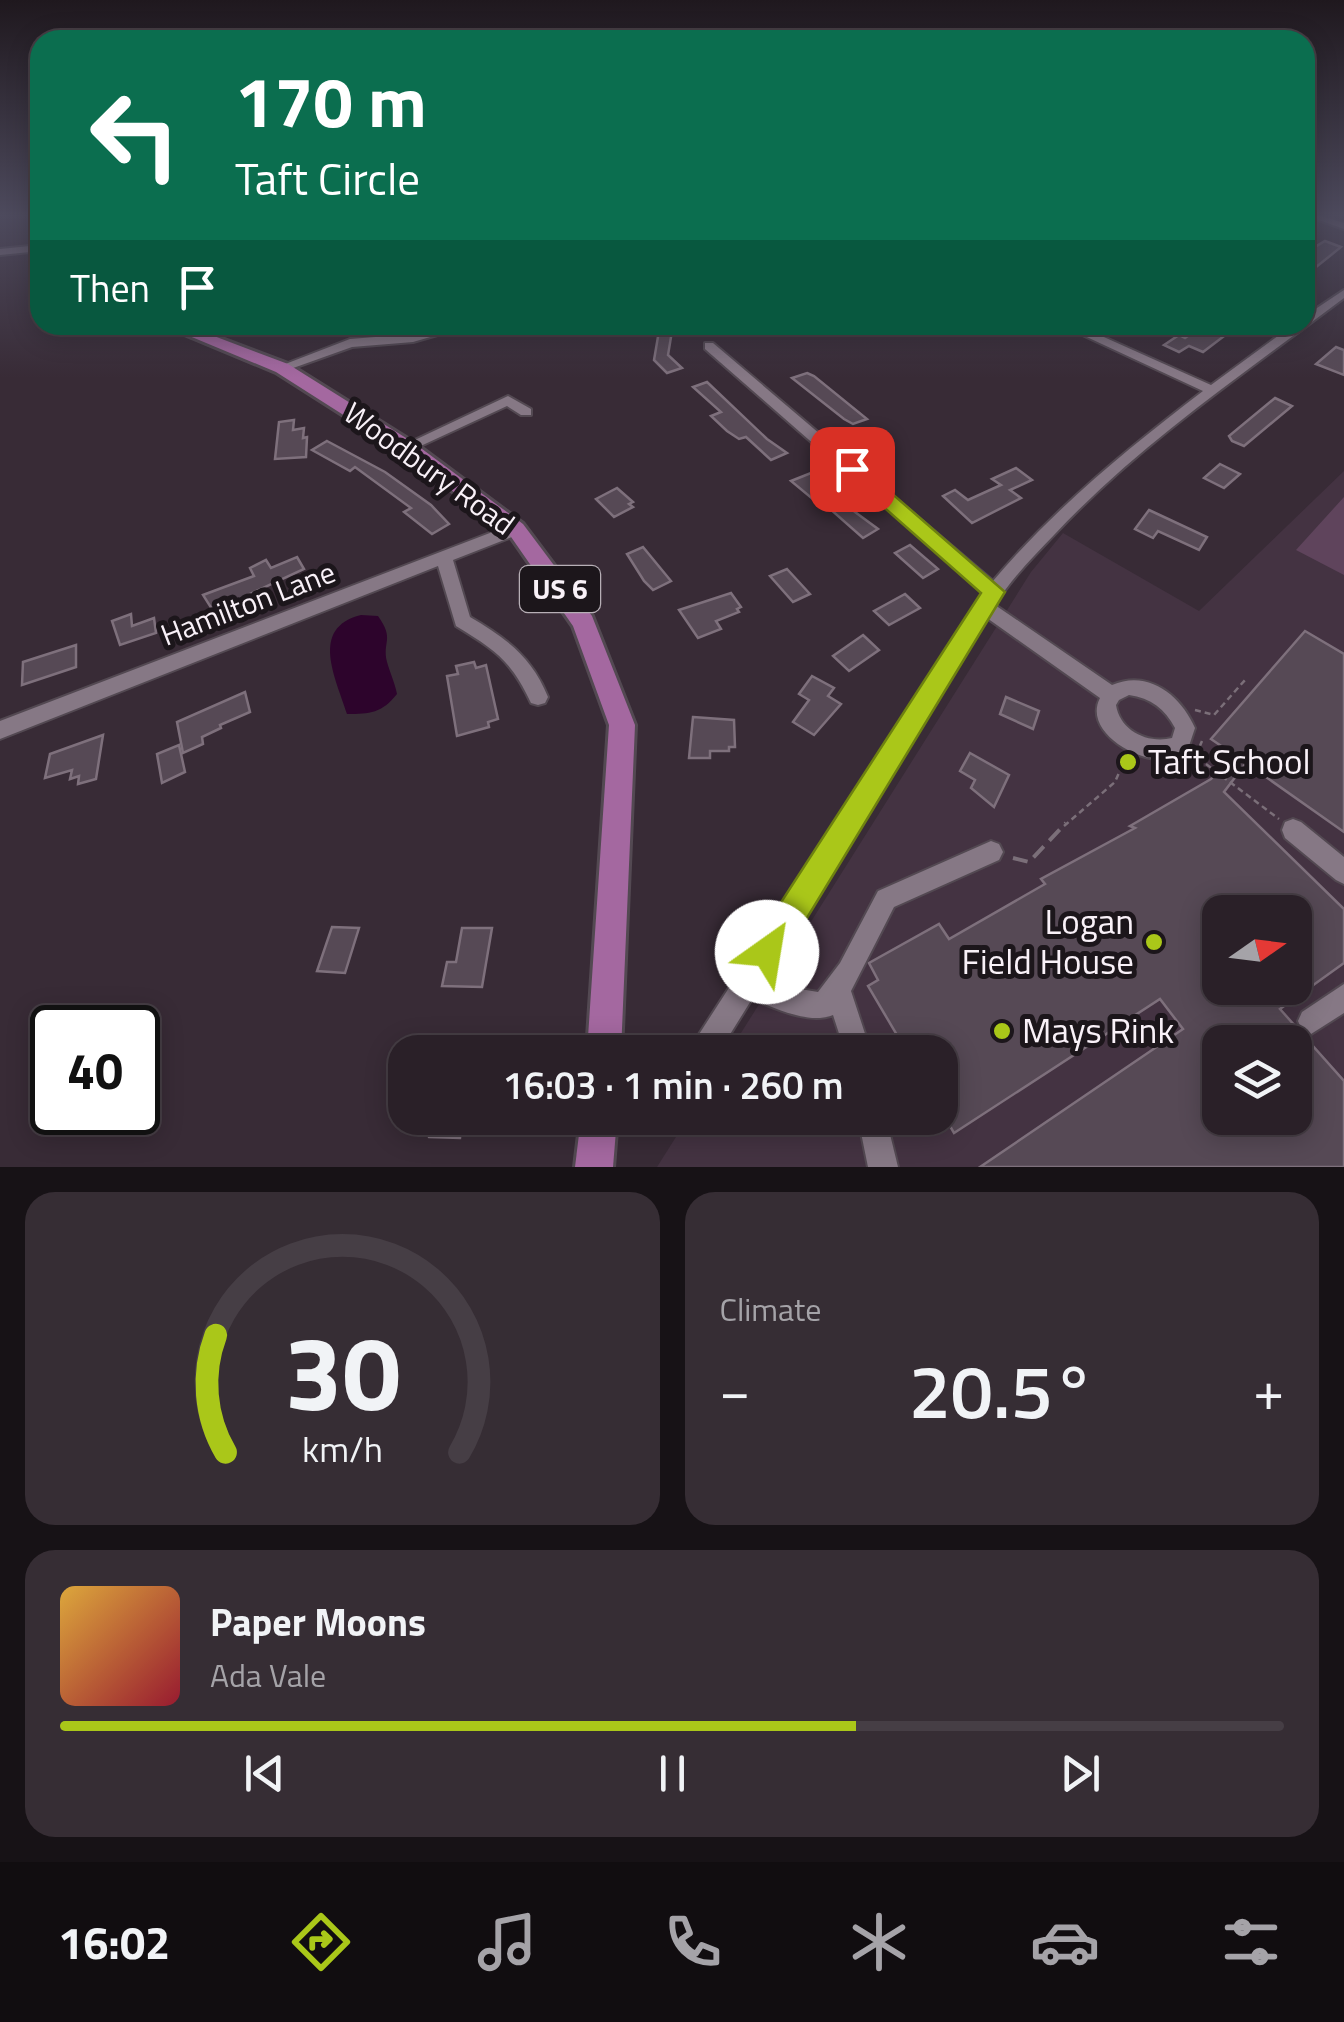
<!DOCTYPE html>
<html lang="en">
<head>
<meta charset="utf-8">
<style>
	:root { --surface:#2a2028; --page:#362d34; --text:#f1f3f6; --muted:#a5a3a8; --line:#463e45; --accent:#aac719 }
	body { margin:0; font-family:"Titillium Web",sans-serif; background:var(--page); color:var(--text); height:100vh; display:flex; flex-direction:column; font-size:38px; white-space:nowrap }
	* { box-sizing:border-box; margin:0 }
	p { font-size:32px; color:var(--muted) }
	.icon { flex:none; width:55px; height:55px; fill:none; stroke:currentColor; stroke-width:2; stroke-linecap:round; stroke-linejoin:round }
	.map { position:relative; height:1167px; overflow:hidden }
	.details { display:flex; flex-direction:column; gap:25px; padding:25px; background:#171216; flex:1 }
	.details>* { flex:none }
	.banner { position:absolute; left:30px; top:30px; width:1285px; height:305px; border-radius:30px; box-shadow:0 5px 25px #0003,0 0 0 2px var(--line); background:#0b6e4f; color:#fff; overflow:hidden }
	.needle { width:65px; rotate:76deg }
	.buttons { position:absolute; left:1202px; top:895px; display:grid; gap:20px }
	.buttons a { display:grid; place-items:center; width:110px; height:110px; border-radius:20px; background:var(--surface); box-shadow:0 5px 25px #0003,0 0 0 2px var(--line); font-size:50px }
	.speed { position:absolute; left:30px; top:1005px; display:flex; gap:20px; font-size:50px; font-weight:700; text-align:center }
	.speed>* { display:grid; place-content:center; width:130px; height:130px; border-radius:50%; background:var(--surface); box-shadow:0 5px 25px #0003,0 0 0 2px var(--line); line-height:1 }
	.speed .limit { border:5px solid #111; border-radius:15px; background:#fff; color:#111 }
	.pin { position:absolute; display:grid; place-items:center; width:85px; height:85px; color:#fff; margin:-42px; border-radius:20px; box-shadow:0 5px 15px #0006 }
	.me { position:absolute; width:110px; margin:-55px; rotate:32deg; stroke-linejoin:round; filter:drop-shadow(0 0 8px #0008) }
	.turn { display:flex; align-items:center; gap:35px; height:210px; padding:0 40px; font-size:45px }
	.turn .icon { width:130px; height:130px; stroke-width:2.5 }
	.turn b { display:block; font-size:70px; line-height:85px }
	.then { display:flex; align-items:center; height:95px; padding:0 40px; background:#0003; gap:20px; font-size:38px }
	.big { font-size:75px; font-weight:600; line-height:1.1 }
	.details .widget { flex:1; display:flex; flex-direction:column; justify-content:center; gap:15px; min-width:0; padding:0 35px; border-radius:30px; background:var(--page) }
	.details .dial { align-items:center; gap:0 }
	.dial svg { height:260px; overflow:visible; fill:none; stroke:var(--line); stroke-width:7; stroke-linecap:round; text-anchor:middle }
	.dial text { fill:var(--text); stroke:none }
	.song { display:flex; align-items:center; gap:30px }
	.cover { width:120px; height:120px; border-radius:15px; background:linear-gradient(135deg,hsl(40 70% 55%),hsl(350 70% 35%)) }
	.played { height:10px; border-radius:5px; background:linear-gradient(90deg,var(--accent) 65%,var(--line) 65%) }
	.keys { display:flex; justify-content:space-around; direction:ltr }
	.heat { display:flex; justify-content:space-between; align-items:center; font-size:55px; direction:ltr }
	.details .tiles { flex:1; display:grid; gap:25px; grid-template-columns:1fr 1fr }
	.widget:last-child { grid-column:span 2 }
	.trip { position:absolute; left:388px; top:1035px; width:570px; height:100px; border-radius:30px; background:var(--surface); box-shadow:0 5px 25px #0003,0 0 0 2px var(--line); font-weight:600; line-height:100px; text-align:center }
	.tabs { display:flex; height:160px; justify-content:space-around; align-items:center; background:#110d10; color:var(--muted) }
	.tabs .icon { width:70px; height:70px }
	.tabs .active { color:var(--accent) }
	.tabs b { font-size:45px; color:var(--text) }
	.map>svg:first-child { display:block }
	.built { fill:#443342; fill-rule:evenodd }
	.green { fill:#5f445c }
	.water { fill:#2d042c }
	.building { fill:#564955; stroke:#7e707c; stroke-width:2.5; fill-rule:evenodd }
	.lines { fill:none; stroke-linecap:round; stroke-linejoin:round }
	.minor-casing { stroke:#534952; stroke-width:4 }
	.major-casing { stroke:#534952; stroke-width:6 }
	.path-far1 { stroke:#7b6f79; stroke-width:2.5; stroke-dasharray:6 4; stroke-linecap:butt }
	.path { stroke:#7b6f79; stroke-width:4; stroke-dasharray:15 8; stroke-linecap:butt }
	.minor { fill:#867885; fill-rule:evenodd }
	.major { fill:#a468a0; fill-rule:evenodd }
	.route { fill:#aac719; stroke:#6e8110; stroke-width:2.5 }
	.poi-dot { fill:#aac719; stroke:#1c161b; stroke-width:4 }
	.labels { text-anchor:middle; stroke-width:10; stroke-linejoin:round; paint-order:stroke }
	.shield { fill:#1c161b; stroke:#b7afb6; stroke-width:2.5 }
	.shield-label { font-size:28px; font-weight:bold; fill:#f9f1f8 }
	.street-label { font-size:30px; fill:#f9f1f8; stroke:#1c161b }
	.near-poi-label { font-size:35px; fill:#f9f1f8; stroke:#1c161b; text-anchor:start }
</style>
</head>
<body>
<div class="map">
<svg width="1344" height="1167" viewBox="0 0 1344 1167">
	<rect width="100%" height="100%" fill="#382b36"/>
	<path class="built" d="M1344,471V1167H657L688,1118H940V1052H729L1031,572L1063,533L1199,611ZM1220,912H1295V988H1220ZM1220,1042H1295V1118H1220Z"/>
	<path class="green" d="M1344,497V575L1296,550Z"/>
	<path class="water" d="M361,615L378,616C395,640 382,641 387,662C390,673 395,683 397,694C382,713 370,714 347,714C336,678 309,628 361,615Z"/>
	<g class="building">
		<path d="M1325,241L1341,247L1305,276V253Z"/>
		<path d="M660,325H673L668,355L682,368L667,373L654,360Z"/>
		<path d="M1203,325L1232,330L1203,352L1189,346L1179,352L1164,345L1179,335L1185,338Z"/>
		<path d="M1336,347L1344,350V375L1316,364Z"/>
		<path d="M807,373L814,376L867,419L853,424L844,419L792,378Z"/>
		<path d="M707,382L767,439L787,453L771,460L746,437L739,439L727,431L711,416L721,412L693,387Z"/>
		<path d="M1275,398L1292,406L1244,446L1232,441L1229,436Z"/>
		<path d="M294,420L293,430L304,428L303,438L307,437L306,457L275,459L279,422Z"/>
		<path d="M327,441L385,472L431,505L449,524L432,534L404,512L411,508L355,467L350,471L312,450Z"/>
		<path d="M1220,464L1240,474L1224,488L1204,478Z"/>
		<path d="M1016,468L1032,480L1010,490L1021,498L972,523L943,496L955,490L968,500L1001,485L992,479Z"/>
		<path d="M811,473L855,512L878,529L863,538L820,500H814L791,481Z"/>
		<path d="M617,488L633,502L629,504L633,507L614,517L596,499Z"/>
		<path d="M1149,510L1207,537L1199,550L1158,531L1153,538L1135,529Z"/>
		<path d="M910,545L938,569L923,578L895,553Z"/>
		<path d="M643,547L671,581L653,590L644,581L627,554Z"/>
		<path d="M297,557L304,569L226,605L228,608L215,614L203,595L254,576L250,568L266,560L271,568Z"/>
		<path d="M787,569L810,594L793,602L770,576Z"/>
		<path d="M731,593L741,607L737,609L739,612L716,621L721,629L698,638L679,610Z"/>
		<path d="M905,594L920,608L889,625L874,611Z"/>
		<path d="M131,614L132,626L154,618L156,633L120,645L112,621Z"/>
		<path d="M1305,631L1344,654V832L1246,763L1224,792L1344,909V963L1280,1009L1344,1081V1167H980L1183,1029L1160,999L954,1133L940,1109V1052H907L868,986L878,980L869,963L939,924L949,939L1045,884L1041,879L1135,828L1130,826L1211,779L1233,754L1211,739ZM1220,912H1295V988H1244L1231,997L1220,988L1206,968L1220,960ZM1220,1042H1295V1118H1220Z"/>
		<path d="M863,635L879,650L849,671L833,656Z"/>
		<path d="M76,645V667L22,685L23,662Z"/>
		<path d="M474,662L476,668L486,665L498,719L488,722L489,727L457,736L447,676L458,674L456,666Z"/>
		<path d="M812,676L834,688L828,696L841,704L814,735L793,722L809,700L799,694Z"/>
		<path d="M245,692L250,712L220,725L221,728L202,737L203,744L183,753L177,722Z"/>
		<path d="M1006,697L1039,711L1033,729L1000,714Z"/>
		<path d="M693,717L734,720L735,747H729V751H710V758H689Z"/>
		<path d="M103,735L96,779L78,784L79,776L70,779L72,770L45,778L50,754Z"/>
		<path d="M179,745L185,772L162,783L157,754Z"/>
		<path d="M970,753L1009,775L994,807L971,788L975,780L960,771Z"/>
		<path d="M332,927L359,928L345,973L317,971Z"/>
		<path d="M462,928H492L482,987L442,986L447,962H456Z"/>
		<path d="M419,1118H510L508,1131L461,1129L460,1138L429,1137L426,1132L416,1131Z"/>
	</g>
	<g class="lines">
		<g class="minor-casing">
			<g id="minor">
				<path d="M1305,215H1318L1344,223V229Z"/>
				<path d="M40,245V251L0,255V249Z"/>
				<path d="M1344,290V298C1245,373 1139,444 1054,535C1033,557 1011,579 995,605L1112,685C1149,669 1181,696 1195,728L1187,752C1177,755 1167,759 1156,759C1130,757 1084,729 1100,698L987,618L765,978L788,987L818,992L840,963L878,891L991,841L999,844L1003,852L999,860L894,907L851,991L871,1052H845L833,1015C809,1025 775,1008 752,999L719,1052H691L694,1042L984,593L705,349V343H713L993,581C1055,508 1127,449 1203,391L1061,325H1077L1211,385L1293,325H1305V316ZM1129,695C1151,698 1165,709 1175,728L1172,738C1148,744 1120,731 1116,705L1119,700Z"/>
				<path d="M451,325H472L413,342L352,347L282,372L275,368L350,339L413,334Z"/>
				<path d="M508,396L531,409V415H521L507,406L412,450H402L400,447Z"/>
				<path d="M516,523L522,525L524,529L522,533L453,560L470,617C506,638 532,657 548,697L545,703L538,705L531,703C511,660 495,650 456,626L438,566L0,739V721Z"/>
				<path d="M1293,819L1301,822L1344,857V884L1336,880L1285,838L1282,830L1285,822Z"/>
				<path d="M1344,984V1013L1311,1034L1302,1030L1298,1021L1302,1012Z"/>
				<path d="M858,1118H886L898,1167H868Z"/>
			</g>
		</g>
		<g class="major-casing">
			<g id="major">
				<path d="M163,325H185L288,364L414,443L523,524L592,616L635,725L621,1052H587L609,725L573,626L509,534L400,451L276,372Z"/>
				<path d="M581,1118H617L613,1167H575Z"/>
			</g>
		</g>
		<g class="path-far1">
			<path d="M1195,710L1214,715L1245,680"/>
			<path d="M1198,758L1279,819"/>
			<path d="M1171,767L1193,762L1202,741"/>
			<path d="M1064,826L1115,782L1126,757"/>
		</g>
		<path class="path" d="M1013,858L1029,862L1066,823"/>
		<use href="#minor" class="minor"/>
		<use href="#major" class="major"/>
	</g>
	<linearGradient id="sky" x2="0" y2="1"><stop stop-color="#1f181e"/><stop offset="0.57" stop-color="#4d4a5d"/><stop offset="1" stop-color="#4d4a5d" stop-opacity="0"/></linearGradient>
	<rect width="1344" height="378" fill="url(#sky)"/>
	<path class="route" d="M852,462L858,464L1005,592L779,964L767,969L756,964L751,952L756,941L981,593L845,473V464Z"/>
	<g class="poi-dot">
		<circle cx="1128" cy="762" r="10"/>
		<circle cx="1154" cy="942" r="10"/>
		<circle cx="1002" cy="1031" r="10"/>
	</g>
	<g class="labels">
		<rect class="shield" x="520" y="566" width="80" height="46" rx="8"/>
		<g class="shield-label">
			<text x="560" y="599">US 6</text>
		</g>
		<g class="street-label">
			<text transform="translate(429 469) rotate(36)" y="10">Woodbury Road</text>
			<text transform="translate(248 604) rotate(-21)" y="10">Hamilton Lane</text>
		</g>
		<g class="near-poi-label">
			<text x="1148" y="774">Taft School</text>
			<text x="1134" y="934" text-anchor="end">Logan<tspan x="1134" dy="40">Field House</tspan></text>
			<text x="1022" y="1043">Mays Rink</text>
		</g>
	</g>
</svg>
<div class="buttons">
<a><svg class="needle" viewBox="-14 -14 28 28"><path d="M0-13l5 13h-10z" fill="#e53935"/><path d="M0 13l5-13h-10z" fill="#a5a3a8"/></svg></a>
<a><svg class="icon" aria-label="layers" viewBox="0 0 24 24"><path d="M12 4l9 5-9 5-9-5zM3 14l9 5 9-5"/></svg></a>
</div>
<div class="speed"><div class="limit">40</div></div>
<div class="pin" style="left:852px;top:469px;background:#d93025"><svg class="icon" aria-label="arrive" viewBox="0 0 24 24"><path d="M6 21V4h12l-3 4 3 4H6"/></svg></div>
<svg class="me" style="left:767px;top:952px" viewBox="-20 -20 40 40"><circle r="19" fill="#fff"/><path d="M0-13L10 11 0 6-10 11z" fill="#aac719"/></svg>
<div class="trip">16:03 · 1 min · 260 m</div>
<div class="banner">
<div class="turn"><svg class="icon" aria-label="left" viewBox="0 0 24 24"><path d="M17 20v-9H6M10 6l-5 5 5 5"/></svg><div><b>170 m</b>Taft Circle</div></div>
<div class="then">Then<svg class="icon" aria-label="arrive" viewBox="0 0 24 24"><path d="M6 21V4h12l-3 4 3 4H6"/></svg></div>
</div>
</div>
<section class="details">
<div class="tiles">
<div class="widget dial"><svg viewBox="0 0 100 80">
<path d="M14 69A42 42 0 1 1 86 69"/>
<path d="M14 69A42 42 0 0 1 11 33" stroke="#aac719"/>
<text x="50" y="56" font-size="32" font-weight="700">30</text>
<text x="50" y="72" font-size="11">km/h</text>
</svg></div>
<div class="widget"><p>Climate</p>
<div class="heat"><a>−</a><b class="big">20.5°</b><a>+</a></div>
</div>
<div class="widget">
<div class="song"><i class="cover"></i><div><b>Paper Moons</b><p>Ada Vale</p></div></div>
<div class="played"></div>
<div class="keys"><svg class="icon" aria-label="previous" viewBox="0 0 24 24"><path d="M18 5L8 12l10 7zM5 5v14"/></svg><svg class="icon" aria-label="pause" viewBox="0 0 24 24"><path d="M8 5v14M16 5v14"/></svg><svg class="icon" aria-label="next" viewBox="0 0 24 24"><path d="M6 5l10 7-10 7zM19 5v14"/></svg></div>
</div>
</div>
</section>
<nav class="tabs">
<b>16:02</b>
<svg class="icon active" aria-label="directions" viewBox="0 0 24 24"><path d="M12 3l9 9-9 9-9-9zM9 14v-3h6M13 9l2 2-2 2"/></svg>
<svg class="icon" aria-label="music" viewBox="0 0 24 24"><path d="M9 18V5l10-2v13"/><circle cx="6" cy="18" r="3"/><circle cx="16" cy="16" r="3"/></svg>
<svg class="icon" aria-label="phone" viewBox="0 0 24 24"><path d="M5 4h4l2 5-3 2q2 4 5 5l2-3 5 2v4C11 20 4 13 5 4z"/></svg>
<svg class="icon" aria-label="climate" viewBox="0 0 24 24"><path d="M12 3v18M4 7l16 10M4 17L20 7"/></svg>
<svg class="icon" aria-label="car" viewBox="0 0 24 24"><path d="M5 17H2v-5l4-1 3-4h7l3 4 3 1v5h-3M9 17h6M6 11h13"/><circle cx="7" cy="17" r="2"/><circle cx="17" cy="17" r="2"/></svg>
<svg class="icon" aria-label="filters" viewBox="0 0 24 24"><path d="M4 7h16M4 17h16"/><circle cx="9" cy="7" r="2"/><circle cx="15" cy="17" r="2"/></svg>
</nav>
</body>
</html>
